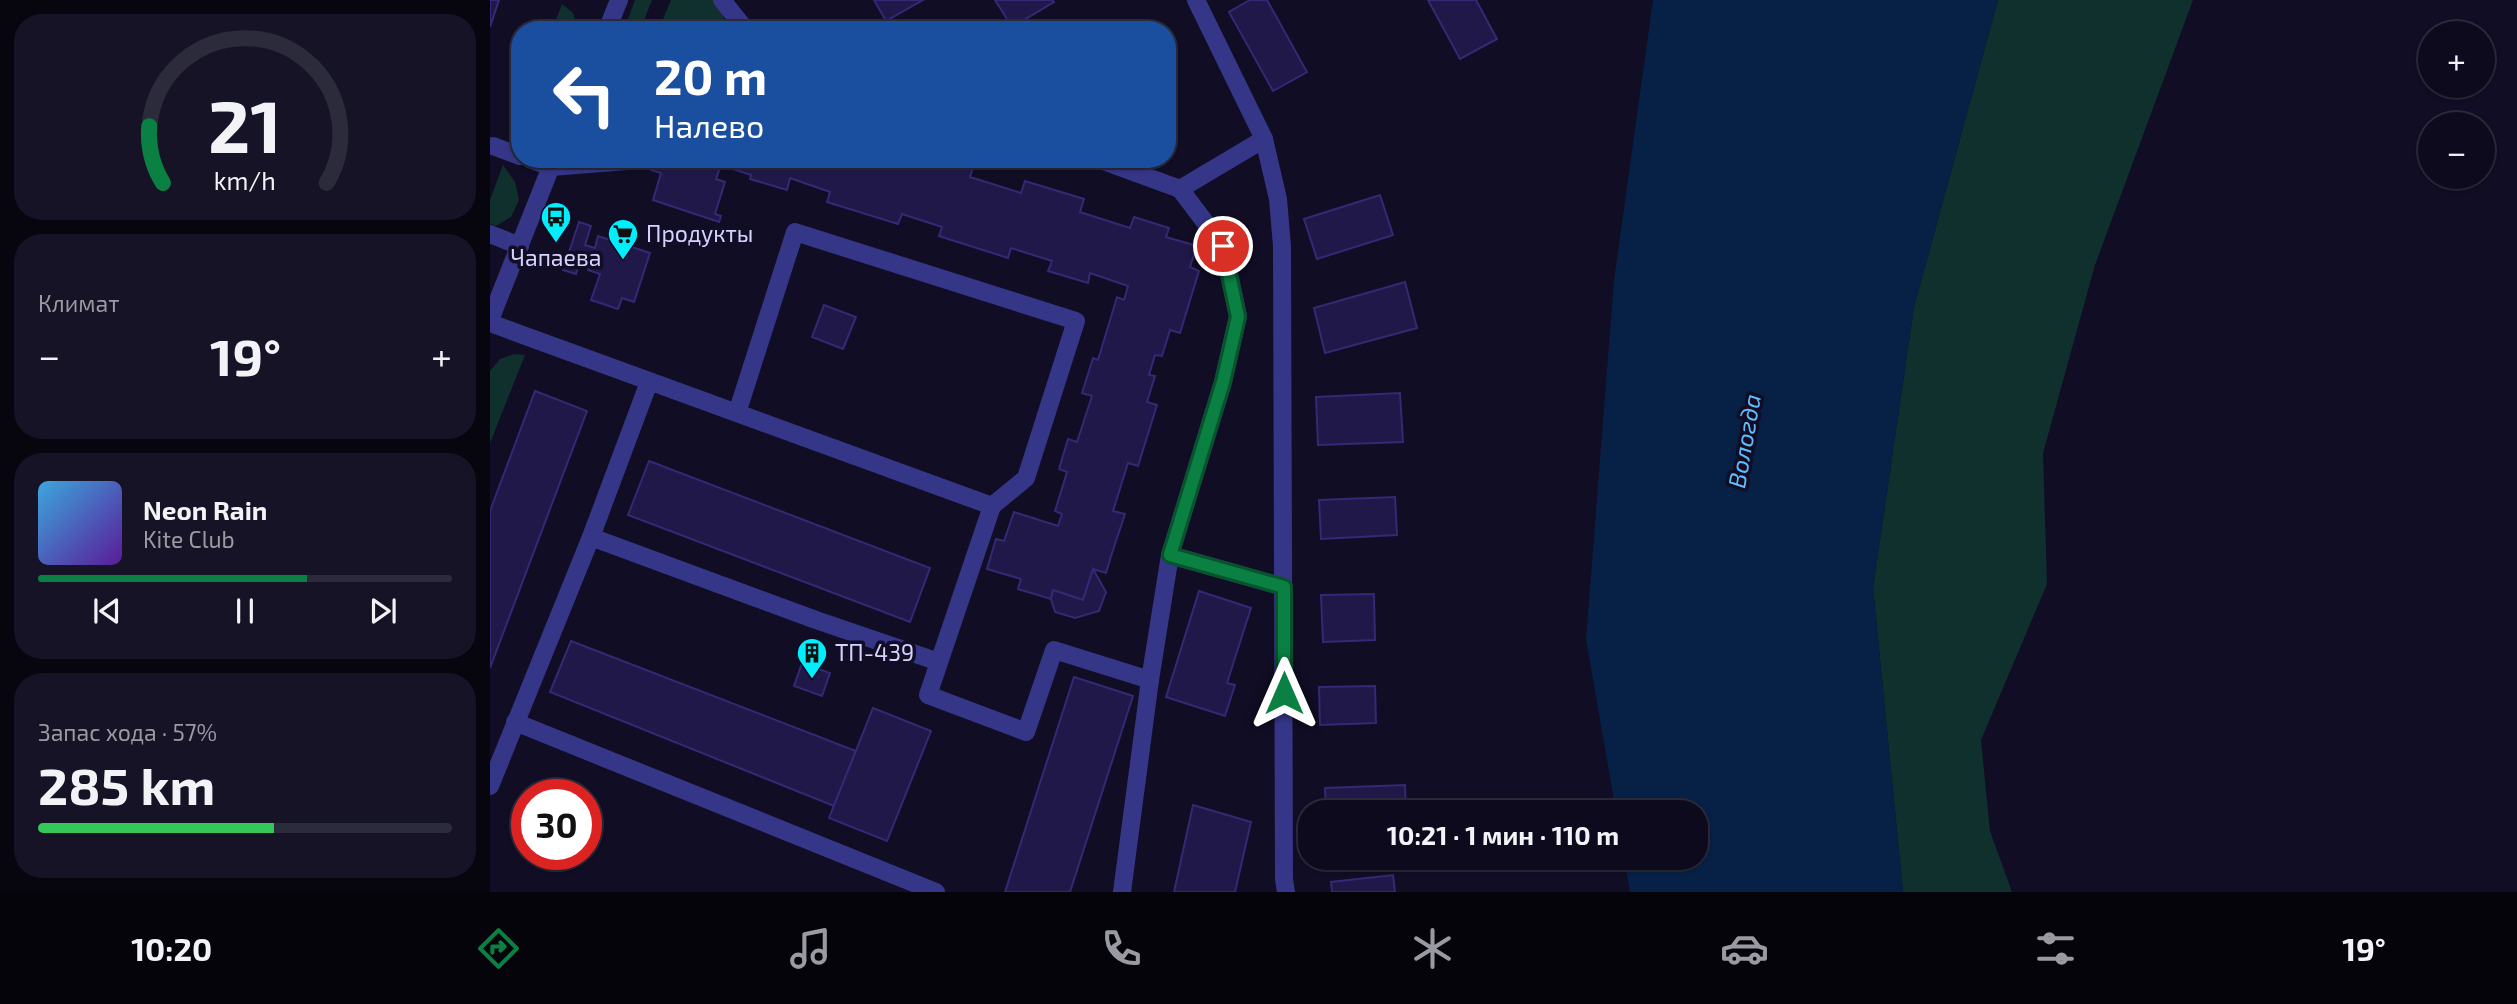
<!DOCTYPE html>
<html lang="ru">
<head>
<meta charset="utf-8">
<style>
	:root { --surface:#0c0a1c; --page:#151325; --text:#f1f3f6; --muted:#9a9aa3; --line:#2c2b3b; --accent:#0b8043 }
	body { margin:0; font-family:"Exo 2",sans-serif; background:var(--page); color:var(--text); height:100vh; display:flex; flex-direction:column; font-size:26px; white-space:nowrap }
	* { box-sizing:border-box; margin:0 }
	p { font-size:23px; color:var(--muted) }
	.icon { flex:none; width:38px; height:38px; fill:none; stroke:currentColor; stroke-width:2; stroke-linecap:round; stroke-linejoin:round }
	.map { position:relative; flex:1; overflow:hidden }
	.side { display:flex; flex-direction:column; gap:14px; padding:14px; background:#07060f; width:490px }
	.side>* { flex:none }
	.guide { position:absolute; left:21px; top:21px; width:665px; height:147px; border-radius:28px; box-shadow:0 2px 5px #0004,0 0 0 2px var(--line); background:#1a4fa0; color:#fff; overflow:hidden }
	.buttons { position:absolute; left:1928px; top:21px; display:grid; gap:14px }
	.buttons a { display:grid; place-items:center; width:77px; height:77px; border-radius:50%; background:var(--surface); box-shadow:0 2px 5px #0004,0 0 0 2px var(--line); font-size:35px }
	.speed { position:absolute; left:21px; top:779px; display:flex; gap:14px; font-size:35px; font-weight:700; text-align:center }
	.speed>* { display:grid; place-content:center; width:91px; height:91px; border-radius:50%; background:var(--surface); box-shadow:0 2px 5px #0004,0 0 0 2px var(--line); line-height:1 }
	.speed .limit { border:10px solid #d22; background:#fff; color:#111 }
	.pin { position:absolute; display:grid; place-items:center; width:60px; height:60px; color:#fff; margin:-30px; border:4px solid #fff; border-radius:50%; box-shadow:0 2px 7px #0007 }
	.me { position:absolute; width:77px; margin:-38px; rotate:0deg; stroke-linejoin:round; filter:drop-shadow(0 0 5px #0008) }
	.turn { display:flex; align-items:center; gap:24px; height:147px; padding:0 28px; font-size:32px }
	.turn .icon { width:91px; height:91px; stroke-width:2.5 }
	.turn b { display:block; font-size:49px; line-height:60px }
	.big { font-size:52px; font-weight:700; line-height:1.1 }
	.side .widget { flex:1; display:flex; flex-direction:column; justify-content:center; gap:10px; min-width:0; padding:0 24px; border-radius:28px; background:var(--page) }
	.side .dial { align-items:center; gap:0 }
	.dial svg { height:182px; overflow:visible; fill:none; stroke:var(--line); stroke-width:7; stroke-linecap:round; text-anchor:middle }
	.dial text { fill:var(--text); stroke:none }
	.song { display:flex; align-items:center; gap:21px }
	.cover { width:84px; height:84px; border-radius:10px; background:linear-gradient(135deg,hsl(200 70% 55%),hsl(270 70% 35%)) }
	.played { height:7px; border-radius:4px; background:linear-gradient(90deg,var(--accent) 65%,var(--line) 65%) }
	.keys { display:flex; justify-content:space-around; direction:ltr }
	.heat { display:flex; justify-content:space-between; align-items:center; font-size:38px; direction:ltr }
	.charge { height:10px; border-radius:5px; background:linear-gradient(90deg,#34c759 57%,var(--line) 0) }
	.trip { position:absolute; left:808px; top:800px; width:410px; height:70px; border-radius:28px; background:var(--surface); box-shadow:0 2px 5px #0004,0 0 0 2px var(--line); font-weight:700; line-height:70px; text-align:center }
	.menu { display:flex; height:112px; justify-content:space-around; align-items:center; background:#05040b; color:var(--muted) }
	.menu .icon { width:49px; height:49px }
	.menu .on { color:var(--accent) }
	.menu b { font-size:32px; color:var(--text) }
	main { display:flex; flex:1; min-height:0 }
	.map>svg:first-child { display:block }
	.green { fill:#10302d }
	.water { fill:#072045 }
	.building { fill:#201848; stroke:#342975; stroke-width:2 }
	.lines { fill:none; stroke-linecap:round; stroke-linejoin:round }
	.minor { stroke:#353687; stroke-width:18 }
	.route-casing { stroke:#07532c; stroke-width:18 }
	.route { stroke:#0b8043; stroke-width:12 }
	.labels { text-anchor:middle; stroke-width:7; stroke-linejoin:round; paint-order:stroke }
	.poi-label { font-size:23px; fill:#d5d2ff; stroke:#100d25; text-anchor:start }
	.water-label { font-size:24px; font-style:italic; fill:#60bcff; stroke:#100d25 }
</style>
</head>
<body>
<main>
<section class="side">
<div class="widget dial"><svg viewBox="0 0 100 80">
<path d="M14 69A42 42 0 1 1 86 69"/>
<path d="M14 69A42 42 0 0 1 8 44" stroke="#0b8043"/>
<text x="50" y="56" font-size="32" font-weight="700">21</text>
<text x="50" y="72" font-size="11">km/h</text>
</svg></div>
<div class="widget"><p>Климат</p>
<div class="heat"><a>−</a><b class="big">19°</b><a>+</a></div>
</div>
<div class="widget">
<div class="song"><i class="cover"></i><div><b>Neon Rain</b><p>Kite Club</p></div></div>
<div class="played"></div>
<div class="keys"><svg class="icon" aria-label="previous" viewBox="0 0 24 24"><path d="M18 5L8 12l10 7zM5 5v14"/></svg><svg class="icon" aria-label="pause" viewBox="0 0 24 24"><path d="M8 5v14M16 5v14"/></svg><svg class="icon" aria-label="next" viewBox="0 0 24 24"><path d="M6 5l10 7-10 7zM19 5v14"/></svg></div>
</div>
<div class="widget"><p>Запас хода · 57%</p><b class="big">285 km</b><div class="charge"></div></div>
</section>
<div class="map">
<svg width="2027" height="892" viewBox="0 0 2027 892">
	<rect width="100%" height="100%" fill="#100d25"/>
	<g class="green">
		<path d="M145,0H162L150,30H134Z"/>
		<path d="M181,0H224L234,13L233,30H185L171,24Z"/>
		<path d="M1508,0H1703L1605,265L1553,453L1557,584L1491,740L1500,831L1522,892H1413L1383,588L1424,307Z"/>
		<path d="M72,4L83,13L88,30H62Z"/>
		<path d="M13,165L25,182L29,200L21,217L6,226L0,224V200Z"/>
		<path d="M24,354L35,355L0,443V371L10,359Z"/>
	</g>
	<path class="water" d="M1163,0H1508L1424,307L1383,588L1413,892H1140L1134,858H1206V812H1126L1096,639L1124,280Z"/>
	<g class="building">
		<path d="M0,0H9L0,27Z"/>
		<path d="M384,0H433L396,21Z"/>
		<path d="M505,0H562L564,2L522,27Z"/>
		<path d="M760,0H777L817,72L783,91L739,12Z"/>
		<path d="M938,0H986L1007,39L970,59Z"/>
		<path d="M165,159H459L483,167L480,177L531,193L535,181L594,199L590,212L640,228L644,217L679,228L676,237L707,246L700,267L709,271L690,333L680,330L672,356L665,355L659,375L665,376L657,402L667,405L648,466L638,463L623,511L635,514L622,553L616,573L603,569L593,600L563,590L561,599L528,589L531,579L497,569L506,539L514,541L524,512L568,526L572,514L565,511L577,472L569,469L578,439L587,442L602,396L592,393L603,358L608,360L627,297L634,300L638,286L600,273L598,283L558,271L562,261L521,248L518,258L449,236L452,227L412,214L408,224L337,202L340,192L300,178L297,190L260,179L261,175L231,165L226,179L235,182L225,214L231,216L229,222L163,200L171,173L161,170Z"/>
		<path d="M890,195L903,235L827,259L814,219Z"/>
		<path d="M89,222L101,226L95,245L105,248L108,236L160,253L144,302L132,298L128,309L101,300L110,274L98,270L101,260L91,257L86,274L73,270Z"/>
		<path d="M915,282L927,328L835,353L824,308Z"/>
		<path d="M334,305L366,317L353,349L322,337Z"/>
		<path d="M45,391L97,411L0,668V511Z"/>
		<path d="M910,393L913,442L828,445L826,397Z"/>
		<path d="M159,461L440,568L420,622L138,515Z"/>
		<path d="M905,497L907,535L831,539L829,500Z"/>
		<path d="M603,569L616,592L609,611L585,618L565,612L561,599L563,590L593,600Z"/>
		<path d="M709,591L761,608L737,683L745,685L735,716L676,697Z"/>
		<path d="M884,594L885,640L833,642L831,595Z"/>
		<path d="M81,641L366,751L344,806L60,692Z"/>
		<path d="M312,663L340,673L332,696L304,686Z"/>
		<path d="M584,677L643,696L580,892H515Z"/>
		<path d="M885,686L886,723L830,725L829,687Z"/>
		<path d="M383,708L441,731L397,841L339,818Z"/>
		<path d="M915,785L916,812H836L835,788Z"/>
		<path d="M703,805L761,822L745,892H684Z"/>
		<path d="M903,875L905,892H842L841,882Z"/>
	</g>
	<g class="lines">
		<g class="minor">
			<path d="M232,0L256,30"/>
			<path d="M706,0L774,139L788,199L792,246L794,879L796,892"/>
			<path d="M117,30L129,0"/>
			<path d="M3,146L30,156"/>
			<path d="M40,159L61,167L150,160"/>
			<path d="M608,159L690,189L774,139"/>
			<path d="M0,234L30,246"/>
			<path d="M0,320L64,159"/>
			<path d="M0,323L502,506L536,478L586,321L305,232L247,413"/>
			<path d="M502,506L438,695L536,732L564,650L660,680L632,892"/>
			<path d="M101,537L326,620L449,662"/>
			<path d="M680,555L733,382L748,316L733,246L690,189"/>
			<path d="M660,680L680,555L794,587"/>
			<path d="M25,722L446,892"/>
			<path d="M0,786L101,537L159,382"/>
		</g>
	</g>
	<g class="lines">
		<g class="route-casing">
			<path id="route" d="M733,246L748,317L733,382L680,555L794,587V693"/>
		</g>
		<use href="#route" class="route"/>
	</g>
	<defs>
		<g id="bus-pin" transform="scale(1.575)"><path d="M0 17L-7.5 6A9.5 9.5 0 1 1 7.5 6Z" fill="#00effd" stroke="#100d25"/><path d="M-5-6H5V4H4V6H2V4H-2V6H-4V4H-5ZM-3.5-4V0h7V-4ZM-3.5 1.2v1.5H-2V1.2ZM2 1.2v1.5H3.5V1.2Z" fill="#111"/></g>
		<g id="supermarket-pin" transform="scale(1.575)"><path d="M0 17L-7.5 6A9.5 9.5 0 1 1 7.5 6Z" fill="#00effd" stroke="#100d25"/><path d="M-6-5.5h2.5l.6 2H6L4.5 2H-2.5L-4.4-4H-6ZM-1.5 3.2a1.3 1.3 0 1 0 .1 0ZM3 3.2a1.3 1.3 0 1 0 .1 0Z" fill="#111"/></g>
		<g id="building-pin" transform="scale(1.575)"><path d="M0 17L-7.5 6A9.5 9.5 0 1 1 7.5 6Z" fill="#00effd" stroke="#100d25"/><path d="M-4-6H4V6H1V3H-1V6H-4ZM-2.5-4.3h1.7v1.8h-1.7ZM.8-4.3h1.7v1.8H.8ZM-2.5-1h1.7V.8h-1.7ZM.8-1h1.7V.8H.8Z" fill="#111"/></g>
	</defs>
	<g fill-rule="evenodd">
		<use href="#bus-pin" x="66" y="217"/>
		<use href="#supermarket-pin" x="133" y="234"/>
		<use href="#building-pin" x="322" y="653"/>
	</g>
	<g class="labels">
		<g class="poi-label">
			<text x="156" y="242">Продукты</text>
			<text x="66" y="266" text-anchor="middle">Чапаева</text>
			<text x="345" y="661">ТП-439</text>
		</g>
		<g class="water-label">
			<text transform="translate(1255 441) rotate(-80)" y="8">Вологда</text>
		</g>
	</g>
</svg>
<div class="buttons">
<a>+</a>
<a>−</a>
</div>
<div class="speed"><div class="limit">30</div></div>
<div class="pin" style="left:733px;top:246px;background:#d93025"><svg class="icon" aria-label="arrive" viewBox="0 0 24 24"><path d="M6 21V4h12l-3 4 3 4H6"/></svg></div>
<svg class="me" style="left:794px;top:693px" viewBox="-20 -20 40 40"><path d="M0-17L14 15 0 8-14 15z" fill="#0b8043" stroke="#fff" stroke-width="4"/></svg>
<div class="trip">10:21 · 1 мин · 110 m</div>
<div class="guide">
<div class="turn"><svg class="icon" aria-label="left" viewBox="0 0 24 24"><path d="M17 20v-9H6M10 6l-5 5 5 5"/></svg><div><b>20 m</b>Налево</div></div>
</div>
</div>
</main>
<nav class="menu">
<b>10:20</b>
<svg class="icon on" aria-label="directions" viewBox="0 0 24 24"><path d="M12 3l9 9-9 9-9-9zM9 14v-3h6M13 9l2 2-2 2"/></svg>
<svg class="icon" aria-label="music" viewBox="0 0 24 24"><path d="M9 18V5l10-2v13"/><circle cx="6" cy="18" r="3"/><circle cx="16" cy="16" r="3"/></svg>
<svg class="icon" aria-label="phone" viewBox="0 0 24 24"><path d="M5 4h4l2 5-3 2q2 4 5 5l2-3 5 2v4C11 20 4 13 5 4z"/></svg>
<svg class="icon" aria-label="climate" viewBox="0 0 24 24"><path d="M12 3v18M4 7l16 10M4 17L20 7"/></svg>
<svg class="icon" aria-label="car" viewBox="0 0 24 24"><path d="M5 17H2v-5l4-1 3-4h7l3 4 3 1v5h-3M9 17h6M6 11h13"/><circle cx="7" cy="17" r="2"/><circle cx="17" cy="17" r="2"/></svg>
<svg class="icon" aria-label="filters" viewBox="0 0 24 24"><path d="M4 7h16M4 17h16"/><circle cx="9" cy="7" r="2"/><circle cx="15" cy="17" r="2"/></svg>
<b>19°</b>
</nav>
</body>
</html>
